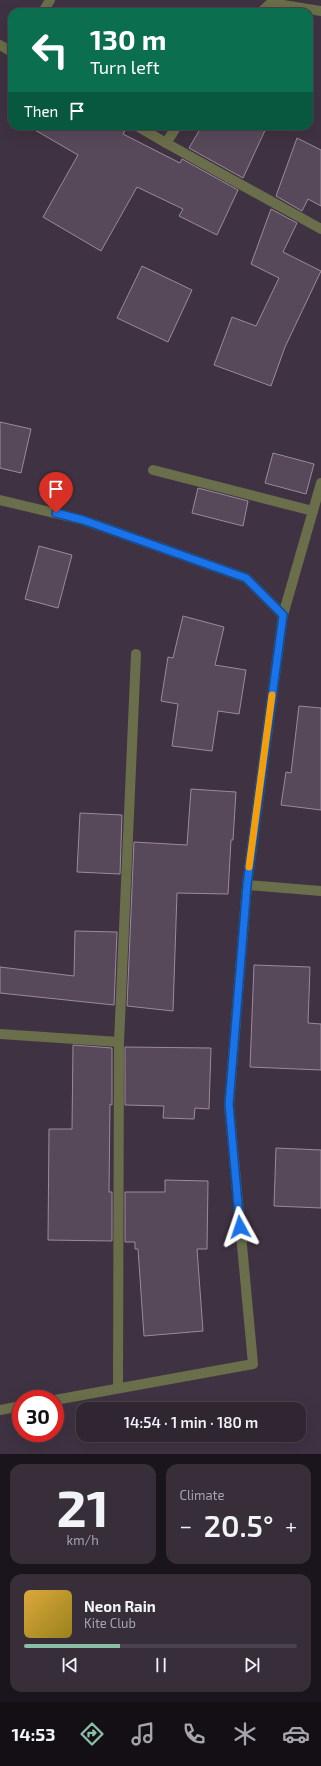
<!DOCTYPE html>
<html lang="en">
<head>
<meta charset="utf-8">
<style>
	:root { --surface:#2f2632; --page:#372e3a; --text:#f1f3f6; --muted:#a7a5ac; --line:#4a434d; --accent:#8abfa5 }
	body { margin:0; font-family:"Exo 2",sans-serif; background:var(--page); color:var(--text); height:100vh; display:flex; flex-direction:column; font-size:15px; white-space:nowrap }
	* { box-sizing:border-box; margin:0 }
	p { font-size:13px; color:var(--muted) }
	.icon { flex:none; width:22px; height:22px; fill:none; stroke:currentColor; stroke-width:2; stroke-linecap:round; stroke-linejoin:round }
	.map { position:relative; height:1454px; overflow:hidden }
	.details { display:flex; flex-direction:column; gap:10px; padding:10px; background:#1a151c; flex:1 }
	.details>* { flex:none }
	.top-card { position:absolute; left:8px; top:8px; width:305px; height:122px; border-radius:12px; box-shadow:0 4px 16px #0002,0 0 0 1px var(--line); background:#0b6e4f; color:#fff; overflow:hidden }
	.speed { position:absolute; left:12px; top:1390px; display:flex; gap:8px; font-size:20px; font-weight:700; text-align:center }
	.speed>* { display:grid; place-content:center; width:52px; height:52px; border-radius:50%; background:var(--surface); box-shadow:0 4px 16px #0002,0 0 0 1px var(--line); line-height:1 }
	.speed .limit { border:6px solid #d22; background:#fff; color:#111 }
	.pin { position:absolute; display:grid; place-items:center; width:34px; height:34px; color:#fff; margin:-41px -17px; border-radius:50% 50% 50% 0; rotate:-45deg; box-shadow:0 0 4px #0007 }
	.pin .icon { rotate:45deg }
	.me { position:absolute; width:44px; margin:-22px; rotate:355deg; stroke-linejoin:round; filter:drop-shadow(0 0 3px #0008) }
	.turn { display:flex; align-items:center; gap:14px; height:84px; padding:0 16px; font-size:18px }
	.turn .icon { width:52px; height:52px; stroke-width:2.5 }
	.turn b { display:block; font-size:28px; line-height:34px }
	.then { display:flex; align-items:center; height:38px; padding:0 16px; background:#0003; gap:8px; font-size:15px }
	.big { font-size:30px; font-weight:600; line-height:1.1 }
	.details .widget { flex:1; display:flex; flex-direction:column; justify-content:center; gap:6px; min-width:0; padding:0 14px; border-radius:12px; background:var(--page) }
	.details .dial { align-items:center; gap:0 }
	.dial b { font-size:52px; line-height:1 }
	.song { display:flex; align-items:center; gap:12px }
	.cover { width:48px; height:48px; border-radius:6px; background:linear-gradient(135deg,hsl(40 70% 55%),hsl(50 70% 35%)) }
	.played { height:4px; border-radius:2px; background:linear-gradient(90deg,var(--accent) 35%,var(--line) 35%) }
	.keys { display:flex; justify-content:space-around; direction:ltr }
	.heat { display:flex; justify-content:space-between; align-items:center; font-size:22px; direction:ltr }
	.details .tiles { flex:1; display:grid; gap:10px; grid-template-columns:1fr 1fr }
	.widget:last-child { grid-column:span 2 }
	.trip { position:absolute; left:76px; top:1402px; width:230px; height:40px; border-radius:12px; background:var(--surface); box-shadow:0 4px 16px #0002,0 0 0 1px var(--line); font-weight:600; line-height:40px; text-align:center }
	.dock { display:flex; height:64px; justify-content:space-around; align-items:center; background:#130f14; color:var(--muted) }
	.dock .icon { width:28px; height:28px }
	.dock .on { color:var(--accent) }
	.dock b { font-size:18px; color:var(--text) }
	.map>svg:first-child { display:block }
	.building { fill:#57495a; stroke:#9a8a9d }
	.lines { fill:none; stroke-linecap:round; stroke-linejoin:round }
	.street { stroke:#6a6e4a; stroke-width:10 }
	.route-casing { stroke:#114b97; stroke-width:10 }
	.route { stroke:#1a73e8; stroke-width:7 }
	.slow { stroke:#f59e0b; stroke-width:7 }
</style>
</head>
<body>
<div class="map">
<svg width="321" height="1454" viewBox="0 0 321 1454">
	<rect width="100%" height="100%" fill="#3f3242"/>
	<g class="building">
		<path d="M28,126H128L123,134L180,163L182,159L238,190L217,235L179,216L183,209L137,187L101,251L43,217L78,155Z"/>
		<path d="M202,126H267L243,178L189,148Z"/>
		<path d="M297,138L321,150V206L308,199L302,211L276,196Z"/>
		<path d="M271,209L297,223L283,252L321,271L285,347L271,386L214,365L232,317L256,326L279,278L251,264Z"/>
		<path d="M142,266L192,290L168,342L117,318Z"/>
		<path d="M0,422L31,429L21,473L0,468Z"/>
		<path d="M273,453L314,464L306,494L265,483Z"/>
		<path d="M198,488L248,501L243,526L192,513Z"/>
		<path d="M39,546L72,555L58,608L25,599Z"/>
		<path d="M183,616L224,627L215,665L246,670L239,714L218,711L212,751L172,746L178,704L161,701L168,657L173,658Z"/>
		<path d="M299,706L321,708V810L281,805L286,772L291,773Z"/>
		<path d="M191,789L236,792L233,840H231L228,894L177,893L173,1011L127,1006L134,842L187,845Z"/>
		<path d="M80,813L122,815L120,874L77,872Z"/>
		<path d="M75,931L117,932L114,1005L0,993V967L74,976Z"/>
		<path d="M254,965L310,967L308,1023L321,1024V1070L250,1067Z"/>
		<path d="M73,1045L112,1048V1105L110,1104L109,1192H112V1241L48,1240L49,1129H72Z"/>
		<path d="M125,1047L211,1048L209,1109L195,1108L194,1119L163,1118L164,1106L125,1105Z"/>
		<path d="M276,1148L321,1150V1208L274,1206Z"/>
		<path d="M165,1180L208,1181L207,1249H197L203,1331L144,1336L138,1249H135V1242H125V1192H165Z"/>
	</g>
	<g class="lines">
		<g class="street">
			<path d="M43,12L50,0"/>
			<path d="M261,12L271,3L321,11"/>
			<path d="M0,45L12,52"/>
			<path d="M137,126L166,143L177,126"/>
			<path d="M166,143L321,229"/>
			<path d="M153,470L313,511"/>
			<path d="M0,500L83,520L246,578L283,615"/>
			<path d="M247,885L321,891"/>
			<path d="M0,1034L119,1042"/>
			<path d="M118,1388L119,1042L136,654"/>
			<path d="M55,1400L253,1364L229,1105L247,885L283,615L321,483"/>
			<path d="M0,1410L21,1406"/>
		</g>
	</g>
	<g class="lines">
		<g class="route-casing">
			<path id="route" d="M56,513L83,520L246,578L283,615L247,885L229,1104L240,1227"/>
		</g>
		<use href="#route" class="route"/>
		<path class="slow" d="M249,867L272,695"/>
	</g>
</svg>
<div class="speed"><div class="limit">30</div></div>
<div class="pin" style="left:56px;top:513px;background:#d93025"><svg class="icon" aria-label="arrive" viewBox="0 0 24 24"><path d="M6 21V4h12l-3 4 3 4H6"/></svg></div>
<svg class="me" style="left:240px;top:1227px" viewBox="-20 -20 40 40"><path d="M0-17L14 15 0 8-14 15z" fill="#1a73e8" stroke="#fff" stroke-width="4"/></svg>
<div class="trip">14:54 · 1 min · 180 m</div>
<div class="top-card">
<div class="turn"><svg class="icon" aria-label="left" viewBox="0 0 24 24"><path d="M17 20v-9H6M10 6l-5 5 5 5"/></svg><div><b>130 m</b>Turn left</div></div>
<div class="then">Then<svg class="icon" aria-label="arrive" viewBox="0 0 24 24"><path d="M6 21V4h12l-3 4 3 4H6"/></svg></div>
</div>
</div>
<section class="details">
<div class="tiles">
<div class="widget dial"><b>21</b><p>km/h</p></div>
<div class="widget"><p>Climate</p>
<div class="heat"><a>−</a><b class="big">20.5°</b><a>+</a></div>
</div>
<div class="widget">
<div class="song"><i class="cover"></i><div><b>Neon Rain</b><p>Kite Club</p></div></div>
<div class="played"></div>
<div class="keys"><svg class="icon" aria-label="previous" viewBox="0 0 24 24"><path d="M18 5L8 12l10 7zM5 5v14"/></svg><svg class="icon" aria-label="pause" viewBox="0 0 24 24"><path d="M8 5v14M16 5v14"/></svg><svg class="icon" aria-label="next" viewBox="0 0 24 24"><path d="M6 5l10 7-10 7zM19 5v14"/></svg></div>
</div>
</div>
</section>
<nav class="dock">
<b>14:53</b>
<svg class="icon on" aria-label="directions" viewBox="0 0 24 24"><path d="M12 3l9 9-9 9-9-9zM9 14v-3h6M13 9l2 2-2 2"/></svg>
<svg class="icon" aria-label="music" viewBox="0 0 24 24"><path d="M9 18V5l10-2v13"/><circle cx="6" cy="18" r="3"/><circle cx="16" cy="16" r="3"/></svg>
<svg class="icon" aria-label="phone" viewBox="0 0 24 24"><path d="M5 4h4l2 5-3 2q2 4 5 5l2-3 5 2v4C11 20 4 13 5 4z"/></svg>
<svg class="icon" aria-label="climate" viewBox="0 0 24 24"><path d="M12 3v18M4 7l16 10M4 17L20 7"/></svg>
<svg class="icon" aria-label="car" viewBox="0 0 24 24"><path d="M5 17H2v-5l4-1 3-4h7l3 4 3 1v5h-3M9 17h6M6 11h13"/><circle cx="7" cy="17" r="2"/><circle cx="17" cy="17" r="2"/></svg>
</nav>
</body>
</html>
